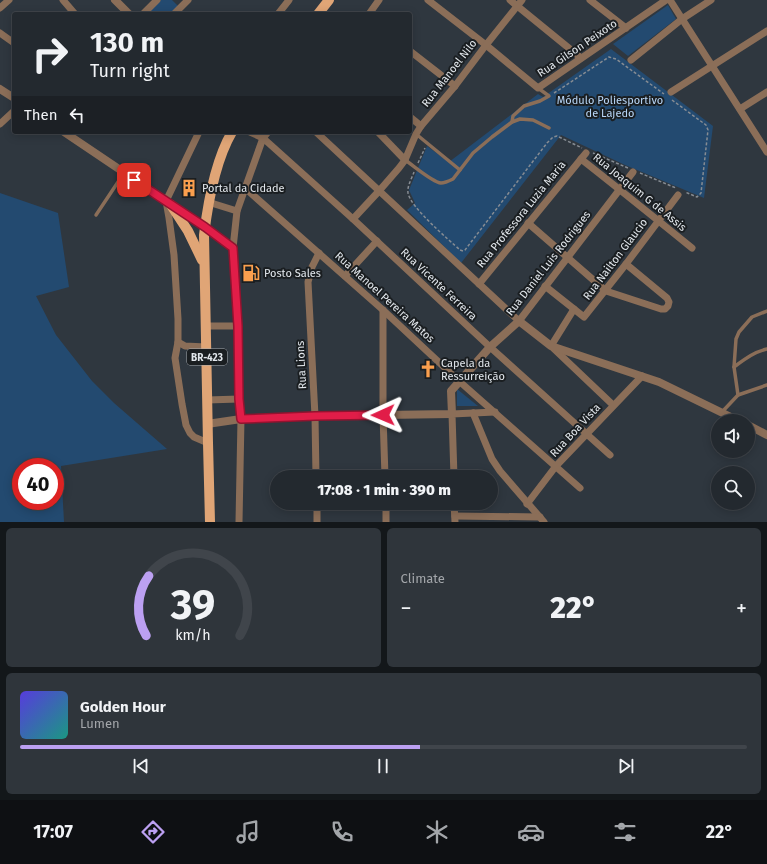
<!DOCTYPE html>
<html lang="en">
<head>
<meta charset="utf-8">
<style>
	:root { --surface:#23292f; --page:#2f353b; --text:#f1f3f6; --muted:#a3a6aa; --line:#40454b; --accent:#bca0f2 }
	body { margin:0; font-family:"Fira Sans",sans-serif; background:var(--page); color:var(--text); height:100vh; display:flex; flex-direction:column; font-size:15px; white-space:nowrap }
	* { box-sizing:border-box; margin:0 }
	p { font-size:13px; color:var(--muted) }
	.icon { flex:none; width:22px; height:22px; fill:none; stroke:currentColor; stroke-width:2; stroke-linecap:round; stroke-linejoin:round }
	.map { position:relative; height:522px; overflow:hidden }
	.side { display:flex; flex-direction:column; gap:6px; padding:6px; background:#13171a; flex:1 }
	.side>* { flex:none }
	.guide { position:absolute; left:12px; top:12px; width:400px; height:122px; border-radius:4px; box-shadow:0 2px 10px #0003,0 0 0 1px var(--line); background:#23292f; color:var(--text); overflow:hidden }
	.controls { position:absolute; left:711px; top:414px; display:grid; gap:8px }
	.controls a { display:grid; place-items:center; width:44px; height:44px; border-radius:50%; background:var(--surface); box-shadow:0 2px 10px #0003,0 0 0 1px var(--line); font-size:20px }
	.speed { position:absolute; left:12px; top:458px; display:flex; gap:8px; font-size:20px; font-weight:700; text-align:center }
	.speed>* { display:grid; place-content:center; width:52px; height:52px; border-radius:50%; background:var(--surface); box-shadow:0 2px 10px #0003,0 0 0 1px var(--line); line-height:1 }
	.speed .limit { border:6px solid #d22; background:#fff; color:#111 }
	.pin { position:absolute; display:grid; place-items:center; width:34px; height:34px; color:#fff; margin:-17px; border-radius:8px; box-shadow:0 2px 6px #0006 }
	.me { position:absolute; width:44px; margin:-22px; rotate:269deg; stroke-linejoin:round; filter:drop-shadow(0 0 3px #0008) }
	.turn { display:flex; align-items:center; gap:14px; height:84px; padding:0 12px; font-size:18px }
	.turn .icon { width:52px; height:52px; stroke-width:2.5 }
	.turn b { display:block; font-size:28px; line-height:34px }
	.then { display:flex; align-items:center; height:38px; padding:0 12px; background:#0003; gap:8px; font-size:15px }
	.big { font-size:30px; font-weight:800; line-height:1.1 }
	.side .tile { flex:1; display:flex; flex-direction:column; justify-content:center; gap:6px; min-width:0; padding:0 14px; border-radius:6px; background:var(--page) }
	.side .dial { align-items:center; gap:0 }
	.dial svg { height:104px; overflow:visible; fill:none; stroke:var(--line); stroke-width:7; stroke-linecap:round; text-anchor:middle }
	.dial text { fill:var(--text); stroke:none }
	.song { display:flex; align-items:center; gap:12px }
	.cover { width:48px; height:48px; border-radius:6px; background:linear-gradient(135deg,hsl(250 70% 55%),hsl(170 70% 35%)) }
	.played { height:4px; border-radius:2px; background:linear-gradient(90deg,var(--accent) 55%,var(--line) 55%) }
	.keys { display:flex; justify-content:space-around; direction:ltr }
	.heat { display:flex; justify-content:space-between; align-items:center; font-size:22px; direction:ltr }
	.side .tiles { flex:1; display:grid; gap:6px; grid-template-columns:1fr 1fr }
	.tile:last-child { grid-column:span 2 }
	.trip { position:absolute; left:270px; top:470px; width:228px; height:40px; border-radius:20px; background:var(--surface); box-shadow:0 2px 10px #0003,0 0 0 1px var(--line); font-weight:800; line-height:40px; text-align:center }
	.dock { display:flex; height:64px; justify-content:space-around; align-items:center; background:#0e1013; color:var(--muted) }
	.dock .icon { width:28px; height:28px }
	.dock .selected { color:var(--accent) }
	.dock b { font-size:18px; color:var(--text) }
	.map>svg:first-child { display:block }
	.green { fill:#234a70; fill-rule:evenodd }
	.lines { fill:none; stroke-linecap:round; stroke-linejoin:round }
	.path { stroke:#868c93; stroke-width:1.5; stroke-dasharray:3 2; stroke-linecap:butt }
	.service { stroke:#8b6e58; stroke-width:3.5 }
	.minor { stroke:#8b6e58; stroke-width:7 }
	.tertiary { stroke:#8b6e58; stroke-width:8 }
	.primary { stroke:#e0a576; stroke-width:10 }
	.route-casing { stroke:#92132f; stroke-width:10 }
	.route { stroke:#e11d48; stroke-width:7 }
	.labels { text-anchor:middle; stroke-width:4; stroke-linejoin:round; paint-order:stroke }
	.shield { fill:#1a1e21; stroke:#a6abaf; stroke-width:1 }
	.shield-label { font-size:10px; font-weight:bold; fill:#e2e7ec }
	.street-label { font-size:11px; fill:#e2e7ec; stroke:#1a1e21 }
	.park-label { font-size:11px; fill:#b8d6f7; stroke:#1a1e21 }
	.poi-label { font-size:11px; fill:#e2e7ec; stroke:#1a1e21; text-anchor:start }
</style>
</head>
<body>
<div class="map">
<svg width="767" height="522" viewBox="0 0 767 522">
	<rect width="100%" height="100%" fill="#2f373f"/>
	<g class="green">
		<path d="M161,0H172L178,6L170,14H147Z"/>
		<path d="M668,5L676,19L628,56L613,44Z"/>
		<path d="M611,49L713,126L704,198L625,165L561,135L461,263L407,210L415,203L409,190L427,146L449,162L538,94L543,97Z"/>
		<path d="M0,193L58,213L69,287L36,296L56,335L92,381L114,403L167,449L61,466L64,522H0ZM21,467H55V501H21Z"/>
		<path d="M457,389L478,406H457Z"/>
	</g>
	<g class="lines">
		<g class="path">
			<path d="M554,93L609,57L616,59L664,94"/>
			<path d="M672,100L706,125L708,130L701,193L697,197L685,192"/>
			<path d="M593,153L628,168"/>
			<path d="M418,163L425,148"/>
			<path d="M414,172C412,178 407,186 408,193C410,207 449,240 460,250L463,251L465,250L547,143L553,137L557,136L582,148"/>
			<path d="M640,173L676,188"/>
		</g>
		<g class="service">
			<path d="M512,122L513,116L524,106L540,101L549,96L538,88"/>
			<path d="M416,134L460,170"/>
			<path d="M405,160C413,165 432,182 441,183C445,183 449,181 453,179L473,153L492,137L512,122L520,119L533,120L549,128"/>
			<path d="M96,215L124,173"/>
			<path d="M734,367C745,359 754,352 767,349"/>
			<path d="M738,395L767,385"/>
			<path d="M722,412L738,395L734,367L736,339L739,332L752,317L767,311"/>
		</g>
		<g class="minor">
			<path d="M63,0L75,14"/>
			<path d="M428,0L486,45L538,88L666,0"/>
			<path d="M510,0L581,58"/>
			<path d="M590,0L626,28"/>
			<path d="M670,0L767,152"/>
			<path d="M0,8L9,0"/>
			<path d="M143,14L157,0"/>
			<path d="M174,14L188,0"/>
			<path d="M278,14L289,0"/>
			<path d="M369,14L379,0"/>
			<path d="M0,33L14,43"/>
			<path d="M410,51L455,86"/>
			<path d="M631,60L682,19L711,0"/>
			<path d="M671,92L767,31"/>
			<path d="M740,109L767,92"/>
			<path d="M410,117L421,126"/>
			<path d="M0,124L14,111"/>
			<path d="M199,132L166,201L169,218L174,255L178,319V342L175,358L182,404L186,425L190,433L194,437L208,443"/>
			<path d="M250,132L263,138L353,219L490,347L610,455"/>
			<path d="M316,132L519,321L633,172"/>
			<path d="M378,132L405,160"/>
			<path d="M586,153L581,159C618,188 655,218 692,248"/>
			<path d="M245,188L383,310L459,381L580,488"/>
			<path d="M208,202L237,211"/>
			<path d="M353,219L379,191L399,168L405,160L416,134L421,126L455,86L486,45L522,0"/>
			<path d="M528,223L606,291L661,309H665L668,306L669,302L667,298L626,264"/>
			<path d="M205,227L233,248"/>
			<path d="M345,276L377,241"/>
			<path d="M479,284L581,159"/>
			<path d="M545,286L584,317L626,264L678,195"/>
			<path d="M574,309L551,346L613,405"/>
			<path d="M383,310V415L385,477"/>
			<path d="M206,326H238"/>
			<path d="M178,342L185,346L206,347"/>
			<path d="M207,400L239,399"/>
			<path d="M473,413L492,459L500,471L544,522"/>
			<path d="M316,477L315,416L308,282L312,267L319,253"/>
			<path d="M454,477L452,414L495,412"/>
			<path d="M317,503V522"/>
			<path d="M386,503V522"/>
			<path d="M454,503L455,522"/>
			<path d="M527,504L556,466L642,376"/>
			<path d="M455,516L540,517"/>
			<path d="M239,522L241,419L239,399L238,326L233,248L237,211L263,138L268,132"/>
		</g>
		<g class="tertiary">
			<path d="M115,0L129,14"/>
			<path d="M0,89L14,98"/>
			<path d="M64,132L205,227"/>
			<path d="M207,424L241,419L315,416L452,414L451,391L490,347L519,321L551,346L659,382L739,421"/>
			<path d="M748,425L767,435"/>
		</g>
		<g class="primary">
			<path d="M318,14L329,0"/>
			<path d="M171,205L188,231L202,260"/>
			<path d="M210,522L208,443L204,235C208,202 215,161 232,132"/>
		</g>
	</g>
	<g class="lines">
		<g class="route-casing">
			<path id="route" d="M134,180L205,227L233,248L238,326L239,399L241,419L315,416L383,415"/>
		</g>
		<use href="#route" class="route"/>
	</g>
	<defs>
		<g id="building-bare" transform="scale(1.38)"><path d="M-4-6H4V6H1V3H-1V6H-4ZM-2.5-4.3h1.7v1.8h-1.7ZM.8-4.3h1.7v1.8H.8ZM-2.5-1h1.7V.8h-1.7ZM.8-1h1.7V.8H.8Z" fill="#fa9f4e" stroke="#1a1e21" stroke-width="2.5" paint-order="stroke"/></g>
		<g id="fuel-bare" transform="scale(1.38)"><path d="M-5.5-6h7V0h2V4h1.3V-2.5L3-4.5l.8-.8L6-3V5H2.5V1h-1V6h-7ZM-4.2-4.7v3.2H.2V-4.7Z" fill="#fa9f4e" stroke="#1a1e21" stroke-width="2.5" paint-order="stroke"/></g>
		<g id="church-bare" transform="scale(1.38)"><path d="M-1.2-6h2.4v3.5h3.3v2.4h-3.3V6h-2.4V-.1h-3.3v-2.4h3.3Z" fill="#fa9f4e" stroke="#1a1e21" stroke-width="2.5" paint-order="stroke"/></g>
	</defs>
	<g fill-rule="evenodd">
		<use href="#building-bare" x="189" y="188"/>
		<use href="#fuel-bare" x="251" y="273"/>
		<use href="#church-bare" x="428" y="369"/>
	</g>
	<g class="labels">
		<rect class="shield" x="187" y="349" width="40" height="16" rx="3"/>
		<g class="shield-label">
			<text x="207" y="361">BR-423</text>
		</g>
		<g class="street-label">
			<text transform="translate(577 48) rotate(-34)" y="4">Rua Gilson Peixoto</text>
			<text transform="translate(449 73) rotate(-52)" y="4">Rua Manoel Nilo</text>
			<text transform="translate(640 192) rotate(39)" y="4">Rua Joaquim G de Assis</text>
			<text transform="translate(521 214) rotate(-51)" y="4">Rua Professora Luzia Maria</text>
			<text transform="translate(615 259) rotate(-53)" y="4">Rua Nailton Glaucio</text>
			<text transform="translate(548 263) rotate(-52)" y="4">Rua Daniel Luis Rodrigues</text>
			<text transform="translate(439 284) rotate(43)" y="4">Rua Vicente Ferreira</text>
			<text transform="translate(385 297) rotate(42)" y="4">Rua Manoel Pereira Matos</text>
			<text transform="translate(301 365) rotate(-93)" y="4">Rua Lions</text>
			<text transform="translate(575 430) rotate(-47)" y="4">Rua Boa Vista</text>
		</g>
		<g class="park-label">
			<text x="610" y="104">Módulo Poliesportivo<tspan x="610" dy="13">de Lajedo</tspan></text>
		</g>
		<g class="poi-label">
			<text x="202" y="192">Portal da Cidade</text>
			<text x="264" y="277">Posto Sales</text>
			<text x="441" y="367">Capela da<tspan x="441" dy="13">Ressurreição</tspan></text>
		</g>
	</g>
</svg>
<div class="controls">
<a><svg class="icon" aria-label="sound" viewBox="0 0 24 24"><path d="M4 9h4l5-4v14l-5-4H4zM17 9q2 3 0 6"/></svg></a>
<a><svg class="icon" aria-label="search" viewBox="0 0 24 24"><circle cx="10" cy="10" r="6"/><path d="M15 15l6 6"/></svg></a>
</div>
<div class="speed"><div class="limit">40</div></div>
<div class="pin" style="left:134px;top:180px;background:#d93025"><svg class="icon" aria-label="arrive" viewBox="0 0 24 24"><path d="M6 21V4h12l-3 4 3 4H6"/></svg></div>
<svg class="me" style="left:383px;top:415px" viewBox="-20 -20 40 40"><path d="M0-17L14 15 0 8-14 15z" fill="#e11d48" stroke="#fff" stroke-width="4"/></svg>
<div class="trip">17:08 · 1 min · 390 m</div>
<div class="guide">
<div class="turn"><svg class="icon" aria-label="right" viewBox="0 0 24 24"><path d="M7 20v-9h11M14 6l5 5-5 5"/></svg><div><b>130 m</b>Turn right</div></div>
<div class="then">Then<svg class="icon" aria-label="left" viewBox="0 0 24 24"><path d="M17 20v-9H6M10 6l-5 5 5 5"/></svg></div>
</div>
</div>
<section class="side">
<div class="tiles">
<div class="tile dial"><svg viewBox="0 0 100 80">
<path d="M14 69A42 42 0 1 1 86 69"/>
<path d="M14 69A42 42 0 0 1 16 23" stroke="#bca0f2"/>
<text x="50" y="56" font-size="32" font-weight="700">39</text>
<text x="50" y="72" font-size="11">km/h</text>
</svg></div>
<div class="tile"><p>Climate</p>
<div class="heat"><a>−</a><b class="big">22°</b><a>+</a></div>
</div>
<div class="tile">
<div class="song"><i class="cover"></i><div><b>Golden Hour</b><p>Lumen</p></div></div>
<div class="played"></div>
<div class="keys"><svg class="icon" aria-label="previous" viewBox="0 0 24 24"><path d="M18 5L8 12l10 7zM5 5v14"/></svg><svg class="icon" aria-label="pause" viewBox="0 0 24 24"><path d="M8 5v14M16 5v14"/></svg><svg class="icon" aria-label="next" viewBox="0 0 24 24"><path d="M6 5l10 7-10 7zM19 5v14"/></svg></div>
</div>
</div>
</section>
<nav class="dock">
<b>17:07</b>
<svg class="icon selected" aria-label="directions" viewBox="0 0 24 24"><path d="M12 3l9 9-9 9-9-9zM9 14v-3h6M13 9l2 2-2 2"/></svg>
<svg class="icon" aria-label="music" viewBox="0 0 24 24"><path d="M9 18V5l10-2v13"/><circle cx="6" cy="18" r="3"/><circle cx="16" cy="16" r="3"/></svg>
<svg class="icon" aria-label="phone" viewBox="0 0 24 24"><path d="M5 4h4l2 5-3 2q2 4 5 5l2-3 5 2v4C11 20 4 13 5 4z"/></svg>
<svg class="icon" aria-label="climate" viewBox="0 0 24 24"><path d="M12 3v18M4 7l16 10M4 17L20 7"/></svg>
<svg class="icon" aria-label="car" viewBox="0 0 24 24"><path d="M5 17H2v-5l4-1 3-4h7l3 4 3 1v5h-3M9 17h6M6 11h13"/><circle cx="7" cy="17" r="2"/><circle cx="17" cy="17" r="2"/></svg>
<svg class="icon" aria-label="filters" viewBox="0 0 24 24"><path d="M4 7h16M4 17h16"/><circle cx="9" cy="7" r="2"/><circle cx="15" cy="17" r="2"/></svg>
<b>22°</b>
</nav>
</body>
</html>
